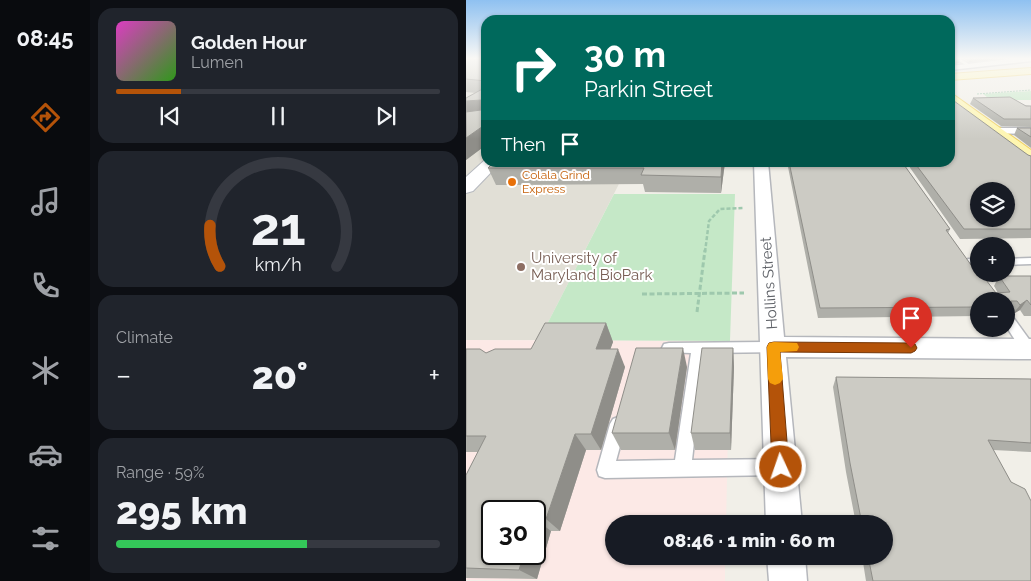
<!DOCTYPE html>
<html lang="en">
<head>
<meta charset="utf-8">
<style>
	:root { --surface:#171b24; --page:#20242c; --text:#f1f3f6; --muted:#9ea1a6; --line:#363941; --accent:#b45309 }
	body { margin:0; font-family:Raleway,sans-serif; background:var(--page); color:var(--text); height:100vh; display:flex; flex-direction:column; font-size:19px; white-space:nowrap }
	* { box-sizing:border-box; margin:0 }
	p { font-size:16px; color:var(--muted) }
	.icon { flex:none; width:28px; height:28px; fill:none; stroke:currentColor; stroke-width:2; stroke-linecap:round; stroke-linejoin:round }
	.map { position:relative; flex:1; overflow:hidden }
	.drawer { display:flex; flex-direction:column; gap:8px; padding:8px; background:#0d0f14; width:376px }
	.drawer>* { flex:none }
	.guide { position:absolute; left:15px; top:15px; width:474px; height:152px; border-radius:15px; box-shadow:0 1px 4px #0004; background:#00695c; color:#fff; overflow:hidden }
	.controls { position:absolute; left:504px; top:182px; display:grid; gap:10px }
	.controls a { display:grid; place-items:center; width:45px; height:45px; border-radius:50%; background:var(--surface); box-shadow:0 1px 4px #0004; font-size:25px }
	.speed { position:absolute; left:15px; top:500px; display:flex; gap:10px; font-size:25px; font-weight:700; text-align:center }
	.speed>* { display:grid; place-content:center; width:65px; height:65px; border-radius:50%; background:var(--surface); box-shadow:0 1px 4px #0004; line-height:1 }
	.speed .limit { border:2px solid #111; border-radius:8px; background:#fff; color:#111 }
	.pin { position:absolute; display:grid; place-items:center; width:42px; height:42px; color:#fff; margin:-51px -21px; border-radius:50% 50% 50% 0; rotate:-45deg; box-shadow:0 0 5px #0007 }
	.pin .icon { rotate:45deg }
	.me { position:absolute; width:55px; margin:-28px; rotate:357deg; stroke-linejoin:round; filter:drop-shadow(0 0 4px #0008) }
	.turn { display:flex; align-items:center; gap:18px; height:105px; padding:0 20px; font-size:22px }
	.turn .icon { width:65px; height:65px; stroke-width:2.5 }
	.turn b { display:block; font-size:35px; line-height:42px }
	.then { display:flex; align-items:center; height:48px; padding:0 20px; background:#0003; gap:10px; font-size:19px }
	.big { font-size:38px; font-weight:800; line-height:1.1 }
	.drawer .tile { flex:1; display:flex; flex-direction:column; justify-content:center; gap:8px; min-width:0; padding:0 18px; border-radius:15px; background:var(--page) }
	.drawer .dial { align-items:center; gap:0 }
	.dial svg { height:130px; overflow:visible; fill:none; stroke:var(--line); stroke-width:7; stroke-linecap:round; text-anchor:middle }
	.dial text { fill:var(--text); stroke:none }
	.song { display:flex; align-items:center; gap:15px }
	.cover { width:60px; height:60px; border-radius:8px; background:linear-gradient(135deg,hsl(310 70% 55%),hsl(110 70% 35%)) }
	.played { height:5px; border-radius:2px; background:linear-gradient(90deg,var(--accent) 20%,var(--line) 20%) }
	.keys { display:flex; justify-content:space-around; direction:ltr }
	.heat { display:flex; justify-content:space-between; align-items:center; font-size:28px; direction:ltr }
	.charge { height:8px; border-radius:4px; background:linear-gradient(90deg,#34c759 59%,var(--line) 0) }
	.trip { position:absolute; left:139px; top:515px; width:288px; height:50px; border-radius:25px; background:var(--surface); box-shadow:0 1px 4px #0004; font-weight:800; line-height:50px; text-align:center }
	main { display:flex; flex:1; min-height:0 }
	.tab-bar { display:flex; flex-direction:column; width:90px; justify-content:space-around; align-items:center; background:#090b0e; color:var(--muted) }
	.tab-bar .icon { width:35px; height:35px }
	.tab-bar .current { color:var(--accent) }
	.tab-bar b { font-size:22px; color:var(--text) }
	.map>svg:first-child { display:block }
	.education { fill:#e1dfd6 }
	.medical { fill:#fce9e6; fill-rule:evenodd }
	.green { fill:#c5e8c7 }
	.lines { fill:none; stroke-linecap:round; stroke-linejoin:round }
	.service-casing { stroke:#b5b7bc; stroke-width:3 }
	.minor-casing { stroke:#b5b7bc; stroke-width:3 }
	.secondary-casing { stroke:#b6b9bf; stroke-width:2 }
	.primary-casing { stroke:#f0d162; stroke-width:2 }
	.path-far2 { stroke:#9ec8ad; stroke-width:1; stroke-dasharray:2 1; stroke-linecap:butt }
	.path-far1 { stroke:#9ec8ad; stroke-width:2.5; stroke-dasharray:4 2; stroke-linecap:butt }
	.path { stroke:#9ec8ad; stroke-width:3; stroke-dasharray:5 2.5; stroke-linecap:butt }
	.service { fill:#fff; fill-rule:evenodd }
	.minor { fill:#fff; fill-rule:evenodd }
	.secondary { fill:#fff; fill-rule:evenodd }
	.primary { fill:#fef6b0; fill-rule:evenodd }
	.wall { fill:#afafa9 }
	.shaded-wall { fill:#8f8e89 }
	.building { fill:#cccbc4; stroke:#8f8e89; fill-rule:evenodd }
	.route { fill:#b45309; stroke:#753606 }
	.slow { fill:#f59e0b }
	.food-dot { fill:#e8710a; stroke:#fff; stroke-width:2 }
	.education-dot { fill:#8d6e63; stroke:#fff; stroke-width:2 }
	.labels { text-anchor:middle; stroke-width:4; stroke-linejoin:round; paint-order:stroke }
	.far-food-label { font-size:12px; fill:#c56008; stroke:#fff; text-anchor:start }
	.education-label { font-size:15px; fill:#785e54; stroke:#fff; text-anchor:start }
	.street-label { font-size:15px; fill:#5f6268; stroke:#fff }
</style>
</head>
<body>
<main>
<nav class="tab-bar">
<b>08:45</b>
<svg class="icon current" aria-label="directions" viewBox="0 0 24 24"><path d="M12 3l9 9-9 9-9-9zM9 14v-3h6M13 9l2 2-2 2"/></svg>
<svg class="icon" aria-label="music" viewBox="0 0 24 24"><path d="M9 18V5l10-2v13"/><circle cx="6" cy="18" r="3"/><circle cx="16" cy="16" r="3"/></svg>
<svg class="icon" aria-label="phone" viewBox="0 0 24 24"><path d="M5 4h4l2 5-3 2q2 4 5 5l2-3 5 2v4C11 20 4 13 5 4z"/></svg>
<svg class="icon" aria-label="climate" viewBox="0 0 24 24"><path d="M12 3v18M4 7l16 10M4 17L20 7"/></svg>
<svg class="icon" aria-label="car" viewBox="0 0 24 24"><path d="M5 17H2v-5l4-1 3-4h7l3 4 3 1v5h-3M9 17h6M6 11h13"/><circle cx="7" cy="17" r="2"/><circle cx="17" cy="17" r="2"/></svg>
<svg class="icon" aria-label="filters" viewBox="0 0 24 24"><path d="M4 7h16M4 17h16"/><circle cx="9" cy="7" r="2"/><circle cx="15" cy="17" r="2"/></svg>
</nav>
<section class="drawer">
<div class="tile">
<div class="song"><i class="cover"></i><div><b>Golden Hour</b><p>Lumen</p></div></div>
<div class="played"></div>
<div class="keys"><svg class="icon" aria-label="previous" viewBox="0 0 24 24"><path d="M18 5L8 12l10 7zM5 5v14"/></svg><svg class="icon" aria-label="pause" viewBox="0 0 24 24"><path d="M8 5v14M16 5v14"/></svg><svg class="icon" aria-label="next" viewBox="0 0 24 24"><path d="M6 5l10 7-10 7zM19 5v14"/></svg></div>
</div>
<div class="tile dial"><svg viewBox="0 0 100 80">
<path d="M14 69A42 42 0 1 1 86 69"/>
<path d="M14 69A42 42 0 0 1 8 44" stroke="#b45309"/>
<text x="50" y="56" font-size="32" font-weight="700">21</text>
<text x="50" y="72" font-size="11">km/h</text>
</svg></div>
<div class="tile"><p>Climate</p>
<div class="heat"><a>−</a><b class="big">20°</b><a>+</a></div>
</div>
<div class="tile"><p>Range · 59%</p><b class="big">295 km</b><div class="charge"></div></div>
</section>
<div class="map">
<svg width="565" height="581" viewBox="0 0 565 581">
	<rect width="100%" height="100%" fill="#f1efe8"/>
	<path class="education" d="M0,67L20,69V162L156,178L73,340H0Z"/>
	<path class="medical" d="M0,340L264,341L260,524H148V556H259V581L0,580ZM26,511H69V554H26Z"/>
	<g class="green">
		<path d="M565,91V100H544L539,97H521L517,94Z"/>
		<path d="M148,194H269L264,341L73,340Z"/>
	</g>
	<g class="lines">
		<g class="service-casing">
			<g id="service">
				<path d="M488,58H493L506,66L503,67Z"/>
				<path d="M565,258V264L540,265V259Z"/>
				<path d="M502,259H512V265L498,264L497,262Z"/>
				<path d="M540,312L544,313L565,342V355L558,354L540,326Z"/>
				<path d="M307,342L312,343L314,347L312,351L307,352L238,353L226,460L313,459L319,461L321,467L319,473L313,475L139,478L133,476L131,470L144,424L147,419L152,417L157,419L160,424L150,461L209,460L225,353L198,352L196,348L198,344L203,343Z"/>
			</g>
		</g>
		<g class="minor-casing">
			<g id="minor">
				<path d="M553,58H565V61L484,70V66Z"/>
				<path d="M529,128H565V134L525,133L523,131Z"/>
				<path d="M288,162H302L318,337L565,339V359L320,357L336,524H300Z"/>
				<path d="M301,556H339L341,581H303Z"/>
			</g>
		</g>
		<g class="secondary-casing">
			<path id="secondary" d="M20,159V162H35L7,191L0,193V177Z"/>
		</g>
		<g class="primary-casing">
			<g id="primary">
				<path d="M565,68V74L484,80V74Z"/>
				<path d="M484,94L488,95L565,150V163L559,162L484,104Z"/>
			</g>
		</g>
		<path class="path-far2" d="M511,94L565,90"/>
		<path class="path-far1" d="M239,252L243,221L254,209L277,208"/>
		<g class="path">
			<path d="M176,294L278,293"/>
			<path d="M231,312L239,250"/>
		</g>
		<use href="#service" class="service"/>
		<use href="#minor" class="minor"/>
		<use href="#secondary" class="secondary"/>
		<use href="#primary" class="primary"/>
	</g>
	<g class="wall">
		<path d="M0,58H20V145L0,160V98L10,93L0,92Z"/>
		<path d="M497,58H547L503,62Z"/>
		<path d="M507,98L565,106V127L535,126L504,104Z"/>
		<path d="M551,128H565V148L548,135Z"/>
		<path d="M562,155L565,156V238L494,239L440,162H484Z"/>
		<path d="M28,162H259L255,193L179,192L177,184L30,185L22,168Z"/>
		<path d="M321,162H436L484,229L482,233L513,276L530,293H532L528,286L533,276H565V316H558L554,310L547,314L544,311H542L540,313V301H512V316L352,318Z"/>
		<path d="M140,323L147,342L144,349L159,367L135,450H120L94,531H85L71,579L0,578V475L12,452H0V349L20,353L65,349Z"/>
		<path d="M267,348L268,367L265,450H229L225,433Z"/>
		<path d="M221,367L209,450H155L146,433Z"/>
		<path d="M370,377L565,379V452L527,450L545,482L565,581H400L396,556H418V524H390L380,472L367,387Z"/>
	</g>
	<g class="shaded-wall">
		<path d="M484,58H494L493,63L484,65Z"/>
		<path d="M504,58H547L503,62Z"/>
		<path d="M15,100L20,112L0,116V101Z"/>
		<path d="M20,124V145L0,160V138Z"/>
		<path d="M256,162H259L255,193V177Z"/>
		<path d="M561,300L554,310L547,314L554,305Z"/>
		<path d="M140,323L147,342L138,367L130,349Z"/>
		<path d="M217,348L221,367L209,450L203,433Z"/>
		<path d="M267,348L268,367L265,450L264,433Z"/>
		<path d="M152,349L159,367L135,450L125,434Z"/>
		<path d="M109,434L120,450L94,531L80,519Z"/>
		<path d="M69,519L85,531L71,579L53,570L58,554H69Z"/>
	</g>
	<g class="building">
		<path d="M17,58H20V81L0,79V59H15Z"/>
		<path d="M20,87V124L0,138V112L15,110V100L0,101V98Z"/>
		<path d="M544,97L560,106H565V119H538L507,98Z"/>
		<path d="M484,98L562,155L565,156V229H498L448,162H484ZM512,191H540V219H512Z"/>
		<path d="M551,128H565V137Z"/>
		<path d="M28,162H256L255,177L175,175L178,168H22Z"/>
		<path d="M323,162H436L484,229L480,230L513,276H517L530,293L544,292L533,276H565V305L561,300L554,305L551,301H545V306H540V301H512V307L354,308Z"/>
		<path d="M79,323H140L130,349H152L125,434H109L80,519H69V521V511H26V554H58L53,570L0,568V475L20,436H0V349H14L20,353L29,349H65Z"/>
		<path d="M170,348H217L203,433H146Z"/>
		<path d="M236,348H267L264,433H225Z"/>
		<path d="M370,377L565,379V443L522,440L545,482L559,489L565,501V581H407L402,556H418V524H396L384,463Z"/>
	</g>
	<linearGradient id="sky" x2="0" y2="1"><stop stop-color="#8fc1f1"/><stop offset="0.42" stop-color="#f9f8f5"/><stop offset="1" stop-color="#f9f8f5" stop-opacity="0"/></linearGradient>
	<rect width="565" height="139" fill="url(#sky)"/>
	<path class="route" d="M308,342L445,343L449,344L451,348L449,351L445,353L314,352L323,467L321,473L315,476L309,473L306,467L301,347L303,343Z"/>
	<path class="slow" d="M308,342L331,343L333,347L331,351L314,352L317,379L314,383L309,385L304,383L302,379L301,347L303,343Z"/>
	<circle class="food-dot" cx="46" cy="182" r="5"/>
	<circle class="education-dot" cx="55" cy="267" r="5"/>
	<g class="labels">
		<g class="far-food-label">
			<text x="56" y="179">Colala Grind<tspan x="56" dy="14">Express</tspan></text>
		</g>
		<g class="education-label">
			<text x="65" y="263">University of<tspan x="65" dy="17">Maryland BioPark</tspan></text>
		</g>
		<g class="street-label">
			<text transform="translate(303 283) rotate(-94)" y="5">Hollins Street</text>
		</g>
	</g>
</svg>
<div class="controls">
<a><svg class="icon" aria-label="layers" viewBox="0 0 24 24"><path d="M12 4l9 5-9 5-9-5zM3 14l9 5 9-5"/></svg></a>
<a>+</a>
<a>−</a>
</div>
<div class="speed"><div class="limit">30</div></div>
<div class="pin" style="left:445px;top:348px;background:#d93025"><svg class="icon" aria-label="arrive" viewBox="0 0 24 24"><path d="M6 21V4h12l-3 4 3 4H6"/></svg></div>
<svg class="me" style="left:315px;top:467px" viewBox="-20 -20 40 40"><circle r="17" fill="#b45309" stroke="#fff" stroke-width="3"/><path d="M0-11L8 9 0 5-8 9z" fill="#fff"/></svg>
<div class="trip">08:46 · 1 min · 60 m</div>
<div class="guide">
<div class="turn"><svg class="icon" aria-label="right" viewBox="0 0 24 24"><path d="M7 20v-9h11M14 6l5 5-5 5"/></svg><div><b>30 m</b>Parkin Street</div></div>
<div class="then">Then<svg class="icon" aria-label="arrive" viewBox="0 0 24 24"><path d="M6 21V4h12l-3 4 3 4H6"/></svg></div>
</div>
</div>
</main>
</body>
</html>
